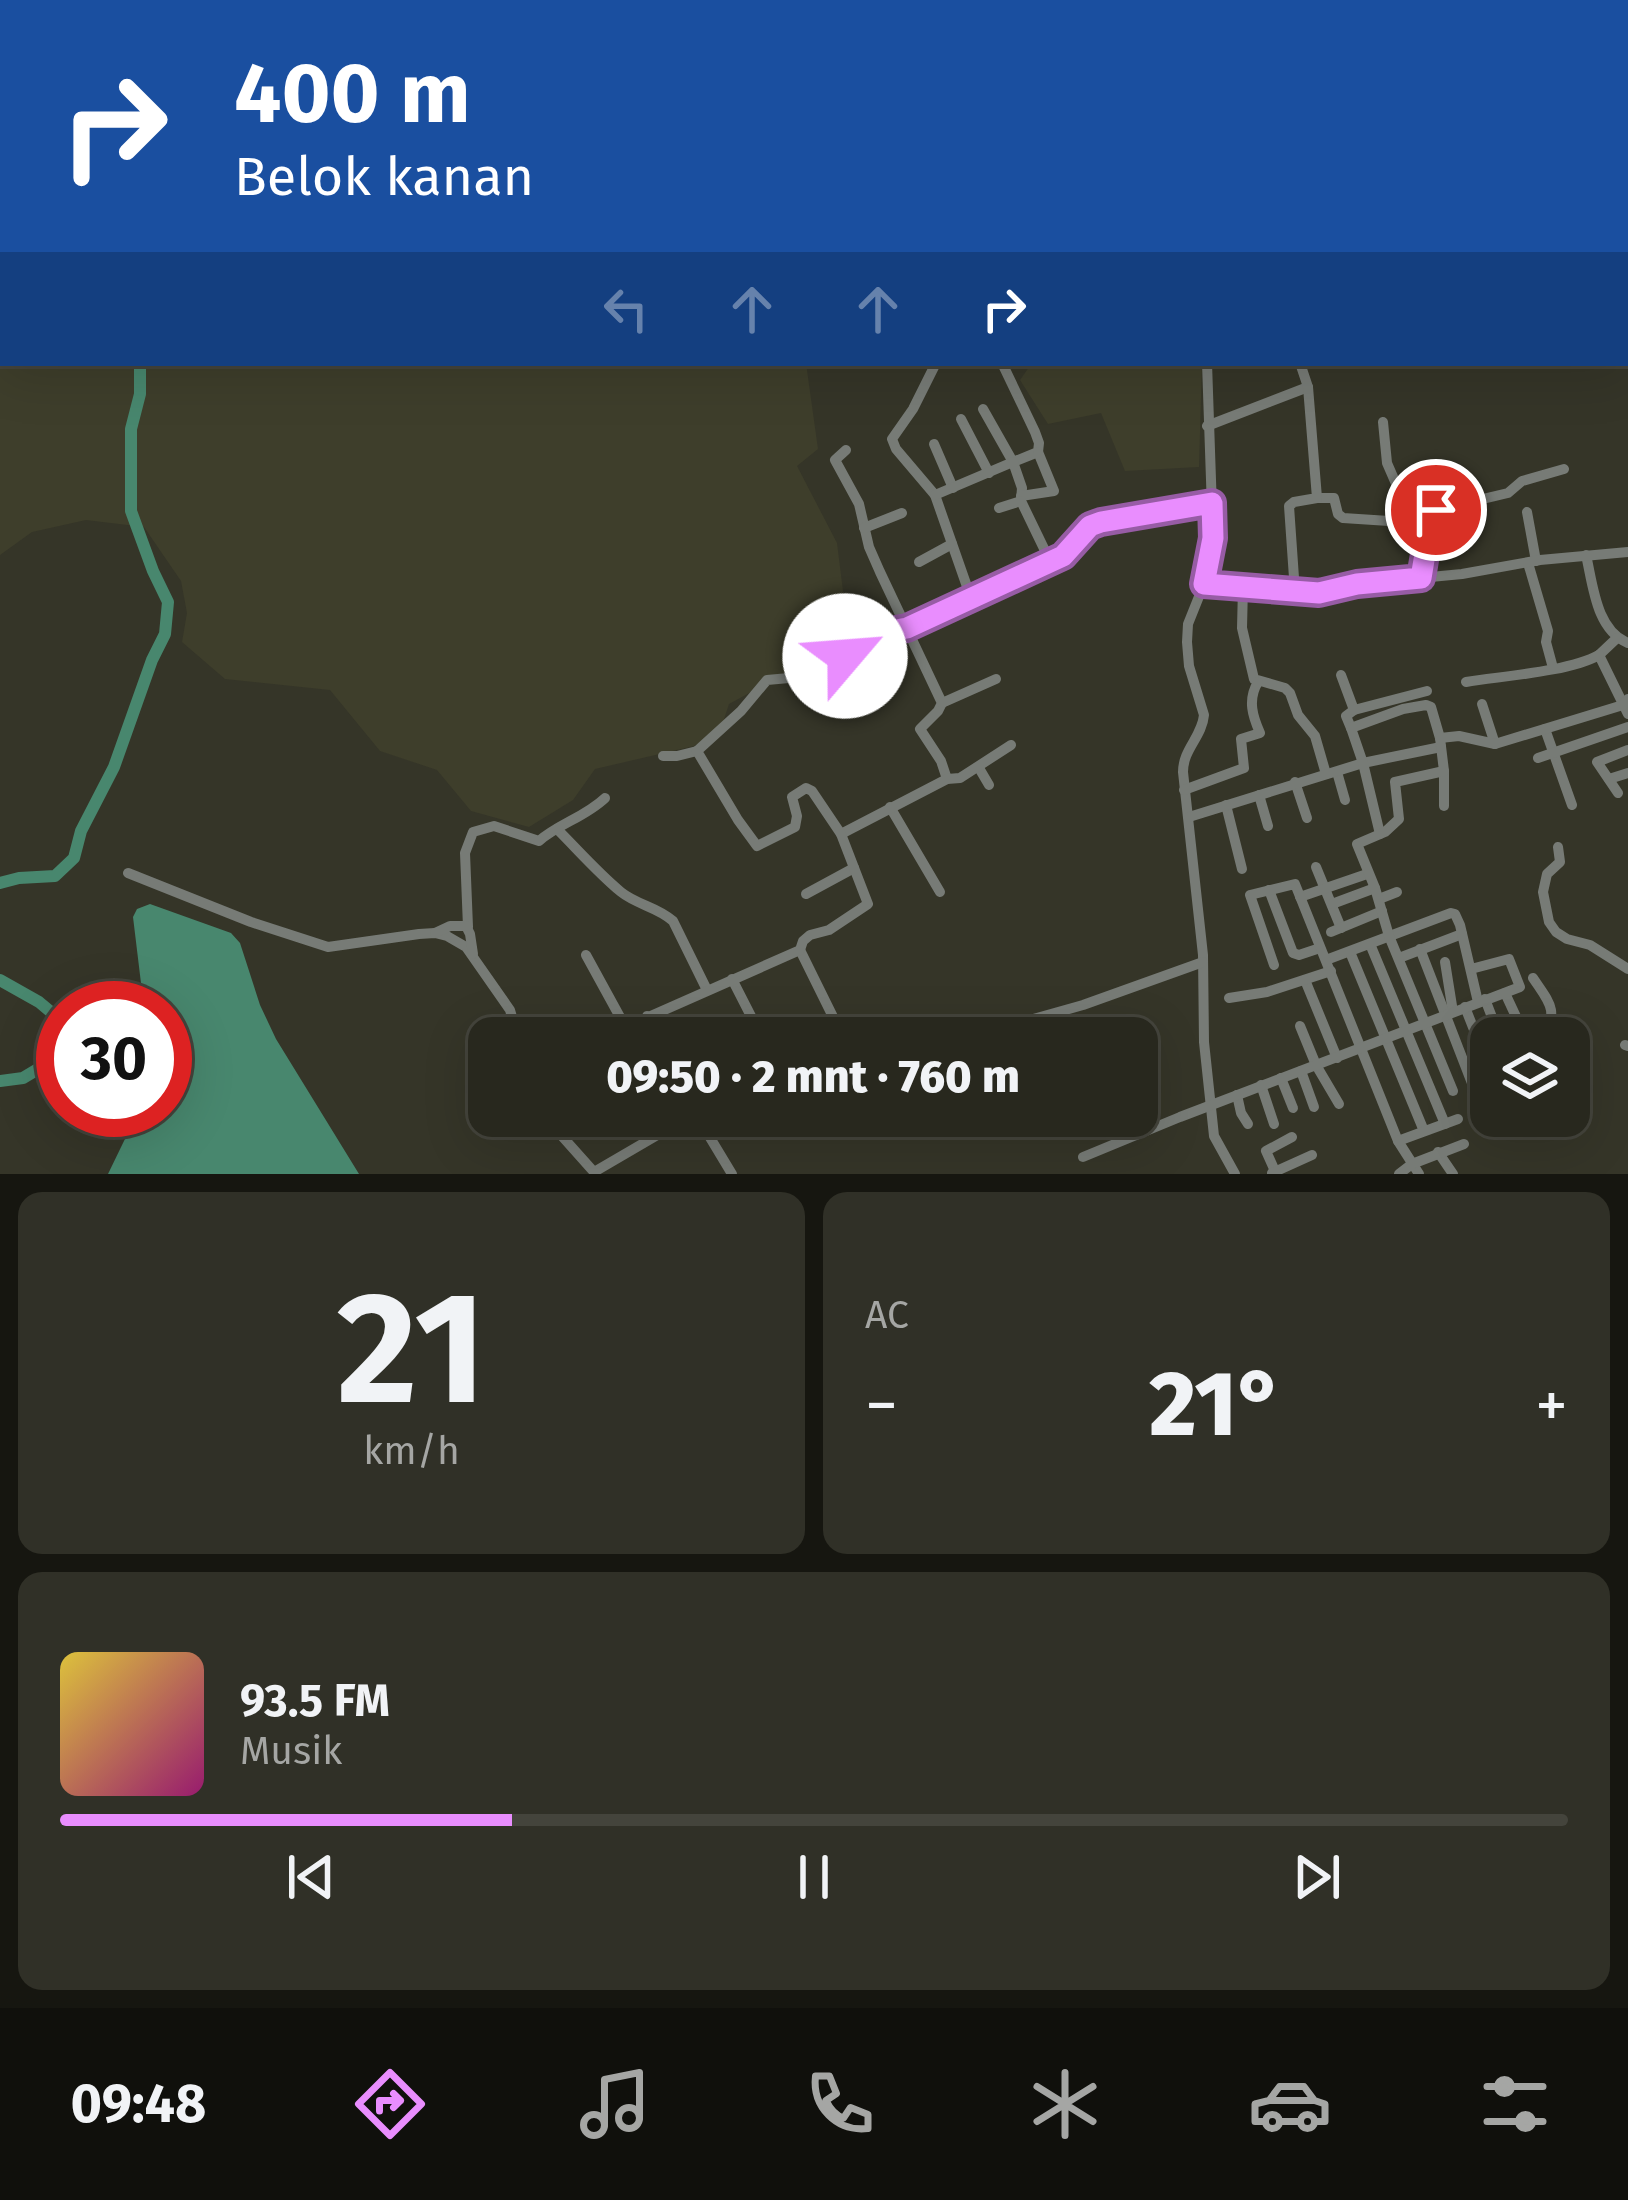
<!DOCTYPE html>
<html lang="id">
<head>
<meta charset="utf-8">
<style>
	:root { --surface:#28281e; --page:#303027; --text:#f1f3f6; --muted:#a5a6a4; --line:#44443c; --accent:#e98dfe }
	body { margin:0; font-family:"Fira Sans",sans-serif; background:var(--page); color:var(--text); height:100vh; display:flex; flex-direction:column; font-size:45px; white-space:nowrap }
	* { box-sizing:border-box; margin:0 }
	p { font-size:39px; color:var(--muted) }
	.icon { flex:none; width:66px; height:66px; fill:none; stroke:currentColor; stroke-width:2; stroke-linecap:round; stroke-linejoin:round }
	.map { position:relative; height:1174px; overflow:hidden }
	.sheet { display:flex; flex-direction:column; gap:18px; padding:18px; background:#161610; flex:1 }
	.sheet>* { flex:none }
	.banner { position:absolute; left:0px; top:0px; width:1629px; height:366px; box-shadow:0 12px 48px #0002,0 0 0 3px var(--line); background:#1a4fa0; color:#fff; overflow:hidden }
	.buttons { position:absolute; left:1470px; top:1017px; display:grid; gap:24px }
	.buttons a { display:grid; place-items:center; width:120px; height:120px; border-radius:24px; background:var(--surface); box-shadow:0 12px 48px #0002,0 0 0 3px var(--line); font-size:60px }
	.speed { position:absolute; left:36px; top:981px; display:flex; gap:24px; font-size:60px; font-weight:700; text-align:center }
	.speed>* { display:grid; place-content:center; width:156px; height:156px; border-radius:50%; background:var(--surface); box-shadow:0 12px 48px #0002,0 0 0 3px var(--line); line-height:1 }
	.speed .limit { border:18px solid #d22; background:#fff; color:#111 }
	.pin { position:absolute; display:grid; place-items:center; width:102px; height:102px; color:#fff; margin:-51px; border:6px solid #fff; border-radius:50%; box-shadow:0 3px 12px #0007 }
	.me { position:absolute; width:132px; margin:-66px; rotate:63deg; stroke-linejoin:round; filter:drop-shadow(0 0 9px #0008) }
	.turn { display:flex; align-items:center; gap:42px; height:252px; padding:0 36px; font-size:54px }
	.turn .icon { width:156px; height:156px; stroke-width:2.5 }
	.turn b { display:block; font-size:84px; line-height:102px }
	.lanes { display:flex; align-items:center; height:114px; padding:0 36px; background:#0003; justify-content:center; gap:60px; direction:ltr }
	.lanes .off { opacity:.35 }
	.big { font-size:90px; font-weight:800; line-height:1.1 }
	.sheet .card { flex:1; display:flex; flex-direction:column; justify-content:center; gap:18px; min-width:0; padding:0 42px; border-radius:24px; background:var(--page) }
	.sheet .dial { align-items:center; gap:0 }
	.dial b { font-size:156px; line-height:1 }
	.song { display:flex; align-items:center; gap:36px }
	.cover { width:144px; height:144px; border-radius:18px; background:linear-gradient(135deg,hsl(50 70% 55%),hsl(320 70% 35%)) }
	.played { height:12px; border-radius:6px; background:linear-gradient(90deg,var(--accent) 30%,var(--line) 30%) }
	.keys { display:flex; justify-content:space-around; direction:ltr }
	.heat { display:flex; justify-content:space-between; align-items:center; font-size:66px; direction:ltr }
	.sheet .tiles { flex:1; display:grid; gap:18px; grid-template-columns:1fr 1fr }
	.card:last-child { grid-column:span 2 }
	.trip { position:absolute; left:468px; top:1017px; width:690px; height:120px; border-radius:24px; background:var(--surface); box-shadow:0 12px 48px #0002,0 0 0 3px var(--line); font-weight:800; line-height:120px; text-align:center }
	.menu { display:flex; height:192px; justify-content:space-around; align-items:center; background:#10100c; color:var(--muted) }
	.menu .icon { width:84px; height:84px }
	.menu .selected { color:var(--accent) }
	.menu b { font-size:54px; color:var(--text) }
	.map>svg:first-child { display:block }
	.built { fill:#3e3e2b }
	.water { fill:#48876e }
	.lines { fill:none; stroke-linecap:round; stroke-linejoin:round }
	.river { stroke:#48876e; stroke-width:12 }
	.minor { stroke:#777b76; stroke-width:10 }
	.route-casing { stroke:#975ca5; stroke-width:30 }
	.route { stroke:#e98dfe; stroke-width:21 }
</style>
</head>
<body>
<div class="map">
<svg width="1628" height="1174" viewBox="0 0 1628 1174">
	<rect width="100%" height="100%" fill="#353528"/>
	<g class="built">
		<path d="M0,0H1441L1440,3H3V363H806L818,449L797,466L837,543L849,639L729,704L721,728L694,746L595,769L573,800L529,827L471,811L437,770L380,751L330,690L225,679L182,642L187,613L181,581L144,527L86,520L32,532L0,555Z"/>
		<path d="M1032,363H1202L1199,467L1125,471L1101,413L1048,424L1020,380Z"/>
	</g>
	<path class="water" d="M150,904L231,933L240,943L260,1005L276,1039L359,1174H108L139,1110H165V1008H144L133,917L137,909Z"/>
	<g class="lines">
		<g class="river">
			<path d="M593,3L594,0"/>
			<path d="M0,883L19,878L55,876L74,858L81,831L114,767L152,660L165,634L168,602L153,571L131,511V429L140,394V363"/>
			<path d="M0,980L39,1002L63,1022"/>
			<path d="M0,1081L23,1078L63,1054"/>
		</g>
		<g class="minor">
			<path d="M1505,3L1507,0"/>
			<path d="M936,363L913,409L892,439L896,449L935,495L971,598"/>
			<path d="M1207,363L1213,538L1204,584L1188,624L1187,642L1189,666L1204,715C1202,737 1183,749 1183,772L1203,955L1204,1042L1214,1136L1235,1174"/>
			<path d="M983,409L1013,462L1038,452L1039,443L1035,432L1002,363"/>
			<path d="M961,419L989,473"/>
			<path d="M1383,422L1387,463L1397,486L1401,520"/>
			<path d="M1207,426L1308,387"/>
			<path d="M934,444L953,488"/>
			<path d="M846,450L835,460L859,504L869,547L880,572L942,703L938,711L920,729L941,761L947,779"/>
			<path d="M935,495L1013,462L1022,488L1021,501L1050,561"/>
			<path d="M1021,496L1054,491L1038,452"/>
			<path d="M1317,498H1334L1338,514L1343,518L1389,521L1431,518"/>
			<path d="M999,508L1021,501"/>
			<path d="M1527,512L1536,561"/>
			<path d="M864,528L902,513"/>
			<path d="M1586,555C1593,585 1596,630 1628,643"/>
			<path d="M919,562L952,544"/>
			<path d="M1528,563L1548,631L1546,642L1553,668"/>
			<path d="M1421,578L1431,518L1436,510L1508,493L1522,481L1564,469"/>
			<path d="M1204,584L1326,592L1357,584L1462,574L1540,560L1628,552"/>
			<path d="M1243,587L1242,628L1254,679L1285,688L1290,693L1298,715L1315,736L1326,774"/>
			<path d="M1295,592L1289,506L1294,502L1317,498L1308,387L1300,363"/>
			<path d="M1617,638L1599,655L1628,714"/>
			<path d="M1341,675L1354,710L1346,716L1351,728"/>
			<path d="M1466,682C1502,676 1568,672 1599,655"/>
			<path d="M942,703L996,679"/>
			<path d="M1482,704L1495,744"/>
			<path d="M1354,710L1427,691"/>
			<path d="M1545,729L1572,805"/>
			<path d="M663,756H677L697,751"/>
			<path d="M1538,758L1628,727"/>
			<path d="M979,768L989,785"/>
			<path d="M1444,771V806"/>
			<path d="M1337,772L1345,800"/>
			<path d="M1609,779L1628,773"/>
			<path d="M1295,782L1307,818"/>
			<path d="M1184,790L1244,768L1241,739L1260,733C1253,717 1247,700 1258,682"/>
			<path d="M1618,793L1597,762L1628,750"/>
			<path d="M1259,795L1268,826"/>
			<path d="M1226,805L1242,869"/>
			<path d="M890,807L940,892"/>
			<path d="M1189,817L1363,763L1441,747"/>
			<path d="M557,829C578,850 598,873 621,892C637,905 658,907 673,921L707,990"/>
			<path d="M841,834L947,779L960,778L1011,745"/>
			<path d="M1380,834L1363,763L1351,728L1403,709L1426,705L1431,707L1440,738"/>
			<path d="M1558,847L1560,862L1547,874L1543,892L1549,922L1556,932L1567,939L1590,945L1628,969"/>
			<path d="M1316,867L1341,928"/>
			<path d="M128,873L251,922L328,947L419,934L435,933L447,936L466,947L510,1010L518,1038"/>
			<path d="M1269,890L1293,953L1299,955L1320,948"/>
			<path d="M806,894L854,868"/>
			<path d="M1300,897L1367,874"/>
			<path d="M1379,899L1397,892"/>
			<path d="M1332,904L1375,888"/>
			<path d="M468,927L465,853L473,832L494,826L539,841C558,824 585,817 605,798"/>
			<path d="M1331,932L1382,911"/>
			<path d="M435,933L450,926H466L470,934L473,954"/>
			<path d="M1370,944L1445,1124"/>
			<path d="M1420,949L1475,1091"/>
			<path d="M800,950L841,1033L831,1038"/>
			<path d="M1350,952L1424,1131"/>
			<path d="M586,955L626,1028"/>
			<path d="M1399,958L1462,934"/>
			<path d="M1326,960L1451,913L1455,914L1460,925L1478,1002"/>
			<path d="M1445,962L1453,1012"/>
			<path d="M1274,965L1250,895L1295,884L1398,1141L1419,1174"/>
			<path d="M1533,978C1549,1002 1560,1011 1542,1038"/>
			<path d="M732,979L754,1022"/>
			<path d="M1305,980L1337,1058"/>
			<path d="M1505,993L1526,1038"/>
			<path d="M1229,998L1267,992L1331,971"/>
			<path d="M1485,999L1500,1038"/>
			<path d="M1465,1007L1491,1073"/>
			<path d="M647,1016L658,1038"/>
			<path d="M1300,1026L1316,1065L1339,1104"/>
			<path d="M998,1029L1083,1005L1203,962"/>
			<path d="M601,1038L800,950L803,941L810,935L829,930L868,904L841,834L812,791L806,788L792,797L797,816L795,827L757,846L738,820L697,751L741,711L767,680L800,677L890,631L907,628L1063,556L1095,523L1212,504"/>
			<path d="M1625,1045L1628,1046"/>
			<path d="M1301,1071L1314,1107"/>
			<path d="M1281,1078L1293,1108"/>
			<path d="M1261,1085L1274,1124"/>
			<path d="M1453,1091L1389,936L1375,888L1357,844L1385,832L1399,819L1395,782L1444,771L1440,738L1459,736L1495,744L1623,705L1628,699"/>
			<path d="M1237,1095L1241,1113L1248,1124"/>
			<path d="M544,1116L594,1172L690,1116"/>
			<path d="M697,1116L732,1174"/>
			<path d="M1398,1141L1458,1119"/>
			<path d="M1438,1152L1453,1174"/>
			<path d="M1083,1157L1180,1117L1520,987L1509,959L1471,969"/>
			<path d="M1275,1171L1266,1151L1292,1137"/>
			<path d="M1272,1173L1312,1155"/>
			<path d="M1399,1174L1412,1164L1464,1144"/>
		</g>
	</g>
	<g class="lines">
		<g class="route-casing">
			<path id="route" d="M845,656L890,631L907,628L1063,556L1090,526L1101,522L1212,503L1213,538L1204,584L1319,593L1357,584L1421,578L1431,518L1436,510"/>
		</g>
		<use href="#route" class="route"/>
	</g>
</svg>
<div class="buttons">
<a><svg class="icon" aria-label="layers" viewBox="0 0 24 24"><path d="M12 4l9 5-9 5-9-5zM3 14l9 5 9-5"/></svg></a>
</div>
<div class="speed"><div class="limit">30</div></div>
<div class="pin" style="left:1436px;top:510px;background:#d93025"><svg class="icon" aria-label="arrive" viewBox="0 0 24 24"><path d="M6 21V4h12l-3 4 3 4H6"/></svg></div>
<svg class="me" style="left:845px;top:656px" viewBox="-20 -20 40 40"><circle r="19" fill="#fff"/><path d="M0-13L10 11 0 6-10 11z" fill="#e98dfe"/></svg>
<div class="trip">09:50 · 2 mnt · 760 m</div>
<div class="banner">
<div class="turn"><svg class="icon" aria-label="right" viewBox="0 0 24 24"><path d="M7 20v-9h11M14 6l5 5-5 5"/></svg><div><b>400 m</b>Belok kanan</div></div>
<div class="lanes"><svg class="icon off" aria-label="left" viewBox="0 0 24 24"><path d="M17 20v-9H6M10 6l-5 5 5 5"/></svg><svg class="icon off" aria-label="ahead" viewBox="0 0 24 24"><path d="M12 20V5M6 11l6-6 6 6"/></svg><svg class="icon off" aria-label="ahead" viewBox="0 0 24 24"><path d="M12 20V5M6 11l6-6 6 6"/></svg><svg class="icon" aria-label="right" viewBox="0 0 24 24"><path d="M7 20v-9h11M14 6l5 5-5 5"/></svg></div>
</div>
</div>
<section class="sheet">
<div class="tiles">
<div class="card dial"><b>21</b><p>km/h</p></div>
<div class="card"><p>AC</p>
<div class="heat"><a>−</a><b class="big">21°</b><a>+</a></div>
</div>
<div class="card">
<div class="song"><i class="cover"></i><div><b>93.5 FM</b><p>Musik</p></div></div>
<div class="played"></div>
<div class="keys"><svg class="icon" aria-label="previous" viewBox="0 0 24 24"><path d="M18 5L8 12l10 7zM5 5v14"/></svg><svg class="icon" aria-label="pause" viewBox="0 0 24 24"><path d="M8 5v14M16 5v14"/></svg><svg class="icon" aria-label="next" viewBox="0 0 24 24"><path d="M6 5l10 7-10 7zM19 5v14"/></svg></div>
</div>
</div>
</section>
<nav class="menu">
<b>09:48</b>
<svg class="icon selected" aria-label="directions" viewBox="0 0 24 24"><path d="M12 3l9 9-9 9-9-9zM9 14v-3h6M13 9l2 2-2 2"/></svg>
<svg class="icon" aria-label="music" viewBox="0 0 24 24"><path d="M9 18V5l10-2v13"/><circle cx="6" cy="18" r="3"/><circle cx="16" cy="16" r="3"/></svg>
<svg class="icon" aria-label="phone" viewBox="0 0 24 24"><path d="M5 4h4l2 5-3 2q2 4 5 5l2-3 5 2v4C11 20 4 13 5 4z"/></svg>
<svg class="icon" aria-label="climate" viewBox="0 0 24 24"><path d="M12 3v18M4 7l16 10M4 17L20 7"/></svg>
<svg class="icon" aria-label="car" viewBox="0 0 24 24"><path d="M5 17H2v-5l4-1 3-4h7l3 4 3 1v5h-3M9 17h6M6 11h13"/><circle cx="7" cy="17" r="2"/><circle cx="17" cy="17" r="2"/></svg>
<svg class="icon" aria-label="filters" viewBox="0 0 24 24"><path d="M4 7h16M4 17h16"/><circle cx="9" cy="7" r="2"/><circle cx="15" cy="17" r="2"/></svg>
</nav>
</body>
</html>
